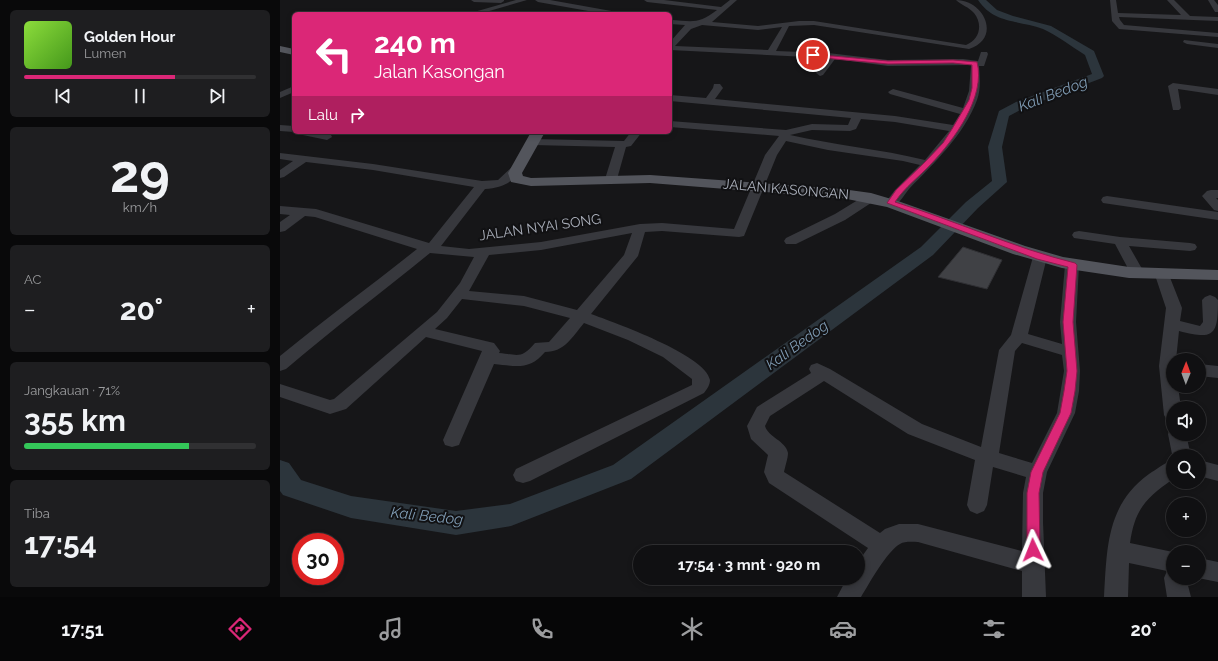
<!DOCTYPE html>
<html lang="id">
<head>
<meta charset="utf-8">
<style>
	:root { --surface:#101012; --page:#1e1e20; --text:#f1f3f6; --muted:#9c9d9f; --line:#303032; --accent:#db2777 }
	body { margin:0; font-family:Raleway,sans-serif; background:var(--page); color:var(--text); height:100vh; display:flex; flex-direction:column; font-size:15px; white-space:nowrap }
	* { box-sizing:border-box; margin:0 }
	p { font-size:13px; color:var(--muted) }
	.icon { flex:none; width:22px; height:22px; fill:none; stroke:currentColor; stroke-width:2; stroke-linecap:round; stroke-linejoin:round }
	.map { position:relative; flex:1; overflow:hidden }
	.details { display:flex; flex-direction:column; gap:10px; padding:10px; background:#09090a; width:280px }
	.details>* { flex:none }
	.top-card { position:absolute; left:12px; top:12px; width:380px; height:122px; border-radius:6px; box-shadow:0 2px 6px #0003,0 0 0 1px var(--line); background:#db2777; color:#fff; overflow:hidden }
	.needle { width:26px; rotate:1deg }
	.tools { position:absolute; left:886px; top:353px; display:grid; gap:8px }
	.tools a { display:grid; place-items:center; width:40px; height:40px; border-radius:50%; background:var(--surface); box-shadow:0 2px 6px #0003,0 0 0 1px var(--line); font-size:20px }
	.speed { position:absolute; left:12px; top:533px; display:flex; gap:8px; font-size:20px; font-weight:700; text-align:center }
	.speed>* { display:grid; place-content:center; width:52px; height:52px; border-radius:50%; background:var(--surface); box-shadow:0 2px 6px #0003,0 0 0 1px var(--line); line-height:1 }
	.speed .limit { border:6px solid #d22; background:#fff; color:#111 }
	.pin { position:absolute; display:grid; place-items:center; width:34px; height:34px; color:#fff; margin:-17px; border:2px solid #fff; border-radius:50%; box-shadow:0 1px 4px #0007 }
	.me { position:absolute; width:44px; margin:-22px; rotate:358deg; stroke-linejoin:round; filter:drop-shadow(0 0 3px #0008) }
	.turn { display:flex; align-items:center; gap:14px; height:84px; padding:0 16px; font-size:18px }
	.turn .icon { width:52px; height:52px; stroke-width:2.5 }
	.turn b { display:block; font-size:28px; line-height:34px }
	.then { display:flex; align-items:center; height:38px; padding:0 16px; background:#0003; gap:8px; font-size:15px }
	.big { font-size:30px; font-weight:700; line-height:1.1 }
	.details .tile { flex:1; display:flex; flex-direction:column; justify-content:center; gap:6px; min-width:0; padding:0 14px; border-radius:6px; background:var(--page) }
	.details .dial { align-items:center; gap:0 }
	.dial b { font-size:52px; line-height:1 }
	.song { display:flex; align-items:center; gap:12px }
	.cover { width:48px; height:48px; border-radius:6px; background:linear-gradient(135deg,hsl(90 70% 55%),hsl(100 70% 35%)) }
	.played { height:4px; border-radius:2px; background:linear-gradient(90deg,var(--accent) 65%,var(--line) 65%) }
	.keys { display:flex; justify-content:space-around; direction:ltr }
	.heat { display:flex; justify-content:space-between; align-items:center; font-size:22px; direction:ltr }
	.charge { height:6px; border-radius:3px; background:linear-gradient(90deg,#34c759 71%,var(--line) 0) }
	.trip { position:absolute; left:353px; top:545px; width:232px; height:40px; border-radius:20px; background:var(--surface); box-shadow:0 2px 6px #0003,0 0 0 1px var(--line); font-weight:700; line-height:40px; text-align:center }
	.dock { display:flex; height:64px; justify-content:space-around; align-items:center; background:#060607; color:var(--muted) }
	.dock .icon { width:28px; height:28px }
	.dock .on { color:var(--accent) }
	.dock b { font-size:18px; color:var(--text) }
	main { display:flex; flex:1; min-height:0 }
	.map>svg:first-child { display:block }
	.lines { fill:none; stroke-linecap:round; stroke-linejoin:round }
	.river { fill:#2c353c; fill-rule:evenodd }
	.building { fill:#404145; stroke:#303034 }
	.minor { fill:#37383d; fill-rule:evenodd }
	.major { fill:#53555c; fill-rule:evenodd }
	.route { fill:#db2777; stroke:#8e194d }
	.labels { text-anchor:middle; stroke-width:4; stroke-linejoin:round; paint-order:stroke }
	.street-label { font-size:14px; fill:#a8adb8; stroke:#111113 }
	.water-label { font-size:15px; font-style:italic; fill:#7f9bb3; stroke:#111113 }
</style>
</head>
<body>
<main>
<section class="details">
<div class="tile">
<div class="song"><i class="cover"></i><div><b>Golden Hour</b><p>Lumen</p></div></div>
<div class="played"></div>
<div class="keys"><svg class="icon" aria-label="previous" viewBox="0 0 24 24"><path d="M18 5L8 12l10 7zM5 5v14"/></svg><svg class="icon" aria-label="pause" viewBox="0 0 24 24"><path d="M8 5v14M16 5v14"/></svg><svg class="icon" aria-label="next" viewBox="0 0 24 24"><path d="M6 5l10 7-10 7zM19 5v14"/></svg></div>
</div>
<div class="tile dial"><b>29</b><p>km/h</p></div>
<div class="tile"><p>AC</p>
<div class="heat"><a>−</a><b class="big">20°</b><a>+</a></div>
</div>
<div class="tile"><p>Jangkauan · 71%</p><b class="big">355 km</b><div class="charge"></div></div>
<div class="tile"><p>Tiba</p><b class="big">17:54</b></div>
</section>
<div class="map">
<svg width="938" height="597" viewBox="0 0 938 597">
	<rect width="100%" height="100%" fill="#161618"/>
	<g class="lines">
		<path class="river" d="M698,0H706L717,10L733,16L771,26L814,51L824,76L822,78L744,108L729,116L722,147L727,182L698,208L653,255L351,479L231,526L176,535L71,518L3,495L0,491V460L9,463L21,480L71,496L176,511L230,504L333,465L641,247L686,202L712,181L708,147L719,111L736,102L812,74L805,55C791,46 778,36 763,29C739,20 714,24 698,0Z"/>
	</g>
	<path class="building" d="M683,247L722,260L707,289L658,277Z"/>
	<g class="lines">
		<g class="minor">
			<path d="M191,0H224V1L221,3L194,2Z"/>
			<path d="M236,0H247L199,14H187Z"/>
			<path d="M255,0H270L337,12L341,14H325L258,2Z"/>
			<path d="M364,0H384L441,7L450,0H457L432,22L478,26L519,21H534L686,45C700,40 703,24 694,13C689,7 681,5 676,0C704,0 722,38 689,49L534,25L509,26L496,51L548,53L608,60L683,59L698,61L701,52H707L708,54L704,66H699C700,77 701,89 697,100C684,135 654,163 629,189C625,194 620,202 615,206C613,207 609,206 607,206L605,203L615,190L640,165L623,161L548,150L506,141L497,155L464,236L459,237L382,231L365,232L358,256L311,314C333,322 426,355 430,380C430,385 427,389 424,393L250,481L243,483L236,481L233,475L236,469L412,385V379L383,357L348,340L304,323C292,337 285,352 265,352C249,371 236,366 214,364L181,440L179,445L172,447L165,445L163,440L202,351L146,337L66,409L50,414L0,397V384L50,400L54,399L157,312L180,283L194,257L150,253C102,292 53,329 6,369L0,371V356C45,319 92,285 137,249L35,217L25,216L5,231L0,232V222L10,215L0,214V206L36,209L149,243L194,187L93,170L26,162L4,177L0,178V170L13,161L0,159V153L93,164L202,181L218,180L233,166H241L243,168C233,182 223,188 205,189L161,246L189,249L261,242L360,224L382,223L454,229L485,155L499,136L390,127V121L506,130L532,124L568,125L571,118L390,101V95L426,98L433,88L434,84H440L443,88L435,99L615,116L673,125L680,114L610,94L608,92L613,89L683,108L689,91L691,65L608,66L555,59L543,75L540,76L536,73L547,58L390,50V42L405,25L390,24V20C412,21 418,25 437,10L367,2ZM422,25L478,30L502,27L488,50L395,46L411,29ZM581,119L615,122L669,131L645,160C600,149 554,145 510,135L532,130L570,131L576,129ZM352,233L344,255L297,310L244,296L189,291L209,255L261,250ZM182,299L244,306L290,318L269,342L255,343C241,359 239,355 219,353L220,351L214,343L155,329L167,318Z"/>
			<path d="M830,0H836L838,13L901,15L887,0H894L910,16L938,17V21L839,17L840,20L844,25L938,33V37L839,29L832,21Z"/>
			<path d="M928,0H934L938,5V12H935Z"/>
			<path d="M904,40L938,44V48L907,44L903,42Z"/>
			<path d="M893,83L938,89V95L898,89L901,108L899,110H893L888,86Z"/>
			<path d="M14,86V92L0,98V92Z"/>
			<path d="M0,125L14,126V132L0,131Z"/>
			<path d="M17,132H38L51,135L52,137L47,140L18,134Z"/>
			<path d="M351,132H362L351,146L346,147L337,179L335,181H327L325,179L335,147L253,145L248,142L253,139L344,141Z"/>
			<path d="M931,190H938V198H936L938,200V211L934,210L922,196L927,191Z"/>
			<path d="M590,194L594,195L596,198L594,201L565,220L516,244H506L504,241L506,238L555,214L586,195Z"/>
			<path d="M827,196L938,212V220L823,203L821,200L823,197Z"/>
			<path d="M799,231L840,237L910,243L915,244L917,247L915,250L910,251L849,246L865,274L863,277L858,278L853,277L851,274L835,244L794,238L792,235L794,232Z"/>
			<path d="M760,253L765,254L767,257L748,334L782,344L780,322L785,265L787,262L792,261L797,262L799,265L796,322L800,371L799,391L795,413L767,472L763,493V522L766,597H742V571L638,542C632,542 625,541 620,544C607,551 589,584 581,597H557L567,578H578V562L588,548L489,483L484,472L488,455L471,439L467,426L477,407L531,373L529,369L531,365L537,363L550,369L642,424L701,447L719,350L731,335L753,257L755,254ZM742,343L782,355L784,371L777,413L752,463L719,453L735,351ZM544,381L628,434L695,460L687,505L690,511L697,514L704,511L707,505L713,467L746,477L743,493L742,551L638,524H619L605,529L600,533L504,472C505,467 508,458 508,453C506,441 488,437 485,426L490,416Z"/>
			<path d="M882,271L887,272L889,275L902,308L900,321L920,326L923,322L922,300L925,297L930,295L935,297L938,300C938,336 934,340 899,331L896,360H893V386H898L901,408H893V422L887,420L884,415L879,366L886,308L875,275L877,272Z"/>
			<path d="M919,364L938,366V378L919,376Z"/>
			<path d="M893,428V434H906L911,456H893V459L888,434L890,429Z"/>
			<path d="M893,460V479C865,499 855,509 850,543L893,552V578H906L911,597H887L884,578L887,571L849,563L848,597H824C827,549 826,505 869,474C877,469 884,463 893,460Z"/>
			<path d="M919,460L938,465V481L919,476Z"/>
			<path d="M919,558L938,562V582L918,578Z"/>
		</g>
		<g class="major">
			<path d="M0,46L14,49V55L0,52Z"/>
			<path d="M251,132H265L242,173L243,176L251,178L370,175L562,189L591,193L618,201L745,246L783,257L849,267L938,270V280L849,278L782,268L733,254L607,207L562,198L370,183L251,186L231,182L228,173Z"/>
		</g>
	</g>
	<path class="route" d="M531,54L608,61L673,60L697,62C706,97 674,140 651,164C639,177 625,187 615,202C676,221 734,248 795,263L797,265L793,322L797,371L795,391L791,413L763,472L759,493L760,550L758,554L753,556L749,554L747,550V493L751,472L780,413L784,391L787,371L783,322L788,267L757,259L607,203L616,190L645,162L663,143L672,129L689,100L692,88V65L673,63L608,64L533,57L531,56Z"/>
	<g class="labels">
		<g class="street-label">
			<text transform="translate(506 189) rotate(5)" y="5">JALAN KASONGAN</text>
			<text transform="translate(260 227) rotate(-8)" y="5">JALAN NYAI SONG</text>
		</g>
		<g class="water-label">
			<text transform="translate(773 94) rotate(-21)" y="5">Kali Bedog</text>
			<text transform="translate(517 345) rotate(-36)" y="5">Kali Bedog</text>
			<text transform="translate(147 516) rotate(6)" y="5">Kali Bedog</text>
		</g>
	</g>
</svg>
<div class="tools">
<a><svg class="needle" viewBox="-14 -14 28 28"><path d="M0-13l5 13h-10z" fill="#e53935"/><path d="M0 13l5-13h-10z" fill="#9c9d9f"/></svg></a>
<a><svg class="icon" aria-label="sound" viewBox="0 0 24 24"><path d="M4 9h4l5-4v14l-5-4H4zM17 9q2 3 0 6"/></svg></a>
<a><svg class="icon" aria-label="search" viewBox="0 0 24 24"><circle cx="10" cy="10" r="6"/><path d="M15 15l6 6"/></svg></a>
<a>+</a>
<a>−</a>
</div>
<div class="speed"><div class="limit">30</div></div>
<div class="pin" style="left:533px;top:55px;background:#d93025"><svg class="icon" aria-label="arrive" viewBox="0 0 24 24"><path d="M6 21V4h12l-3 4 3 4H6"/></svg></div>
<svg class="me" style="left:753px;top:550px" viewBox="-20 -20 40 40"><path d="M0-17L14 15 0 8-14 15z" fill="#db2777" stroke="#fff" stroke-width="4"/></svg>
<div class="trip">17:54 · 3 mnt · 920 m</div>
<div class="top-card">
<div class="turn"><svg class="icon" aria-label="left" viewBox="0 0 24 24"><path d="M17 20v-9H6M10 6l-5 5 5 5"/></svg><div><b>240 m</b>Jalan Kasongan</div></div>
<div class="then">Lalu<svg class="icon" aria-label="right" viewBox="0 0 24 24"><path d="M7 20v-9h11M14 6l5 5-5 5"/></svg></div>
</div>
</div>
</main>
<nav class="dock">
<b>17:51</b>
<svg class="icon on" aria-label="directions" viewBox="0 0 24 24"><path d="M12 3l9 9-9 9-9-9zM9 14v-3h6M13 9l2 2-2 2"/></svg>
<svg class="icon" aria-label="music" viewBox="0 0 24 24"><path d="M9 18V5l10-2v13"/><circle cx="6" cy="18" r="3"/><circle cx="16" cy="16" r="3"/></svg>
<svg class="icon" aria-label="phone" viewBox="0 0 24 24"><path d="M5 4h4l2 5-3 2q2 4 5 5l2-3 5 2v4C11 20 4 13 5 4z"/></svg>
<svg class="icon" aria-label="climate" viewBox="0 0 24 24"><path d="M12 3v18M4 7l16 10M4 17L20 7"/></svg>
<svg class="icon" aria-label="car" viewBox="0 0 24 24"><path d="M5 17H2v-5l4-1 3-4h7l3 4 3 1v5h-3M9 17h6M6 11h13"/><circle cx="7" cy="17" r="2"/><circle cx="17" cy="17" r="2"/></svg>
<svg class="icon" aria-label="filters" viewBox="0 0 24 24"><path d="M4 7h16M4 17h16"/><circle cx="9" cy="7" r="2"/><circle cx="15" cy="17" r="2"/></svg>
<b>20°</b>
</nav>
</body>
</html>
